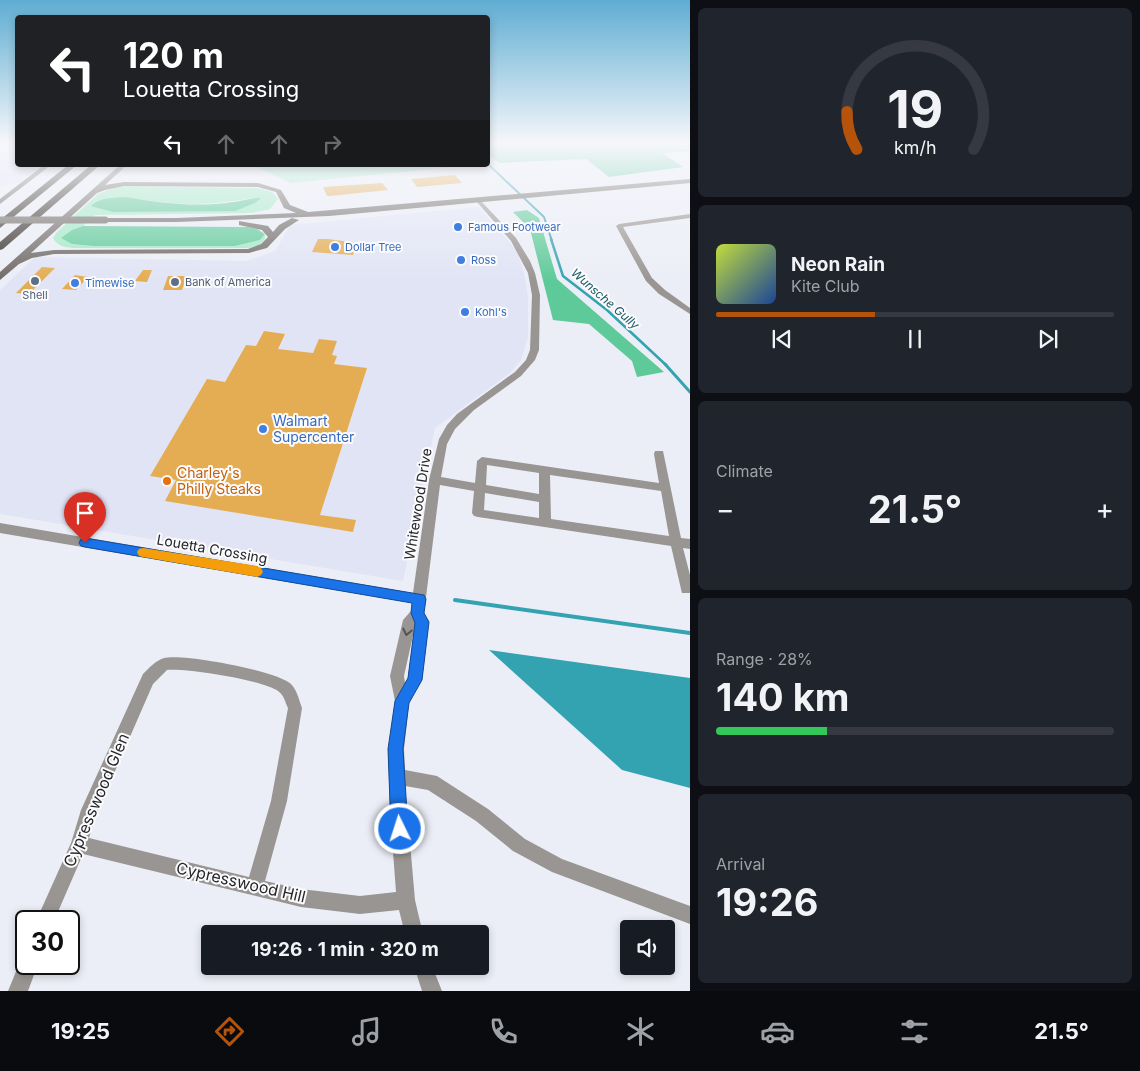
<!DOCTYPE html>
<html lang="en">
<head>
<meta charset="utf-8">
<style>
	:root { --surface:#171b24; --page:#20242c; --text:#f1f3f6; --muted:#9ea1a6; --line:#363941; --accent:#b45309 }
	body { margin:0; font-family:Inter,sans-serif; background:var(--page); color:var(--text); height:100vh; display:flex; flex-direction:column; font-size:19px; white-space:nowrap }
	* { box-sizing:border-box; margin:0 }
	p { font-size:16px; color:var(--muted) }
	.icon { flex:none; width:28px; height:28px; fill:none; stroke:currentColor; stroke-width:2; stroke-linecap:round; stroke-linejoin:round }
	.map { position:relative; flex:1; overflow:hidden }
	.sheet { display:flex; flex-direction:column; gap:8px; padding:8px; background:#0d0f14; width:450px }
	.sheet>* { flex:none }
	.top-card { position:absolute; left:15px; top:15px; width:475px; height:152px; border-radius:5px; box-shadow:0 2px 8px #0003; background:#202124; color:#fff; overflow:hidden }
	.controls { position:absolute; left:620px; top:920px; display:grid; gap:10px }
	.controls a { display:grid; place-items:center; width:55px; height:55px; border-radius:5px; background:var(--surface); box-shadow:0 2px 8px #0003; font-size:25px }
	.speed { position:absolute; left:15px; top:910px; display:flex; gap:10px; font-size:25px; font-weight:700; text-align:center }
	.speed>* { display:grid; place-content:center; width:65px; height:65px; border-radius:50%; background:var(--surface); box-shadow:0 2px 8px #0003; line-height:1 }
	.speed .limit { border:2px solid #111; border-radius:8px; background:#fff; color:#111 }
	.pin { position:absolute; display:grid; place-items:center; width:42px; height:42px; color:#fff; margin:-51px -21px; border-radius:50% 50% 50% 0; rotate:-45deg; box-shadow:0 0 5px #0007 }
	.pin .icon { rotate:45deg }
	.me { position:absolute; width:55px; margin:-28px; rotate:356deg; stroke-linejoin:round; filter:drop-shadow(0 0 4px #0008) }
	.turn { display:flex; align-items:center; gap:18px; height:105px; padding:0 25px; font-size:22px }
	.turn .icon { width:65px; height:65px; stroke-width:2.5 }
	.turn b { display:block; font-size:35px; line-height:42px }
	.lanes { display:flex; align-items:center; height:48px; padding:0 25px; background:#0003; justify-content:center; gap:25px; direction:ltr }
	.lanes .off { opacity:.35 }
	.big { font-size:38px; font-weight:700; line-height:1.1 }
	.sheet .tile { flex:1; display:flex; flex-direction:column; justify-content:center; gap:8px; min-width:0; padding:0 18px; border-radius:8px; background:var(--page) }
	.sheet .dial { align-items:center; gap:0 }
	.dial svg { height:130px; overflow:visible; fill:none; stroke:var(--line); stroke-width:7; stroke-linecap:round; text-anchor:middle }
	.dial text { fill:var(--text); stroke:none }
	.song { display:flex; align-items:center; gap:15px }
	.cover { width:60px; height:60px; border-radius:8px; background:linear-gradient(135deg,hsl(70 70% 55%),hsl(220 70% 35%)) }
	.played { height:5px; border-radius:2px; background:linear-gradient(90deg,var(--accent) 40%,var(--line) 40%) }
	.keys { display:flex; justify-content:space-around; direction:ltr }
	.heat { display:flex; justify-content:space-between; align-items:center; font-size:28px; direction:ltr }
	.charge { height:8px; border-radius:4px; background:linear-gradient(90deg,#34c759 28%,var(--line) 0) }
	.trip { position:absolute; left:201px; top:925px; width:288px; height:50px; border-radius:5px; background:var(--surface); box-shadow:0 2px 8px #0003; font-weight:700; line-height:50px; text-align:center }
	.menu { display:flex; height:80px; justify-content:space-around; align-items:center; background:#090b0e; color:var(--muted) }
	.menu .icon { width:35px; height:35px }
	.menu .selected { color:var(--accent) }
	.menu b { font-size:22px; color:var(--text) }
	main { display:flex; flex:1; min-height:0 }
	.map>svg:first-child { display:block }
	.built { fill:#e1e4f5 }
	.green { fill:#a2eac5; fill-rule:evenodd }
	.forest { fill:#5eca99 }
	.water { fill:#33a3b2 }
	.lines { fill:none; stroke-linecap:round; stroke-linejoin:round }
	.stream-far3 { stroke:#33a3b2; stroke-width:2 }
	.stream-far2 { stroke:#33a3b2; stroke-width:2.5 }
	.stream-far1 { stroke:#33a3b2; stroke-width:3 }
	.stream { stroke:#33a3b2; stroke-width:4 }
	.building { fill:#e4ad53 }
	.street { fill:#999592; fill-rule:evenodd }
	.secondary { fill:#706b67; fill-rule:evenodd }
	.highway { fill:#3b3530; fill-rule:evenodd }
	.secondary-bridge { stroke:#706b67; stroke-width:7 }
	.oneway { stroke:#535253 }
	.route { fill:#1a73e8; stroke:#114b97 }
	.slow { fill:#f59e0b }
	.shop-dot { fill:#3f7fe0; stroke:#fbfbfd; stroke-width:2 }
	.service-dot { fill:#5c6f8a; stroke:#fbfbfd; stroke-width:2 }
	.food-dot { fill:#e8710a; stroke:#fbfbfd; stroke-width:2 }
	.labels { text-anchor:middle; stroke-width:4; stroke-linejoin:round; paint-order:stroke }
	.far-shop-label { font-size:11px; fill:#366cbe; stroke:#fbfbfd; text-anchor:start }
	.far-service-label { font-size:11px; fill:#4e5e75; stroke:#fbfbfd; text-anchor:start }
	.far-water-label { font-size:12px; font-style:italic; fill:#205c65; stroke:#fbfbfd }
	.shop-label { font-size:14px; fill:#366cbe; stroke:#fbfbfd; text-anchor:start }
	.food-label { font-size:14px; fill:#c56008; stroke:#fbfbfd; text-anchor:start }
	.street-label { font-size:14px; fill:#252629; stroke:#fbfbfd }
	.near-street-label { font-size:16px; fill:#252629; stroke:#fbfbfd }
</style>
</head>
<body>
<main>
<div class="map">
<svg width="690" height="991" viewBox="0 0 690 991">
	<rect width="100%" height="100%" fill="#eceef7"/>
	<g class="built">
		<path d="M0,143H17L18,165H43L20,182L0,187Z"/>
		<path d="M478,207L517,251L524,273L528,297V337L521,360L510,373L435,428L403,581L0,514V290L35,257L247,261L275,251L290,225Z"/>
	</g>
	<g class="green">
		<path d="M253,165H461L462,166L291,183Z"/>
		<path d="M119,186L257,188L272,192L278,199L270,209L252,213L95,215L83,226L72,230V244L93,246H235L260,240L265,234V239L259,245L250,248H73C64,247 57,246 53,238L57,232L98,194ZM126,197C170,205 206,207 251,198L235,211L92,206Z"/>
	</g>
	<g class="forest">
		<path d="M488,143H690V151L662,153L683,167L609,177L586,159L499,163L488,154Z"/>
		<path d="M126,197C159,203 193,207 226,203C238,202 249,198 261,198L255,203L235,211L113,212L91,206C100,197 114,198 126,197Z"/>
		<path d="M527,210L539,218L557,279L664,372L637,377L632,361L589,324L553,320L530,229L513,212Z"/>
		<path d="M83,226L248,227L257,229L265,234L260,240L235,246H93L72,244L61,238L72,230Z"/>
	</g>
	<path class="water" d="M489,650L690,678V788L622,770Z"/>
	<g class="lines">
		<path class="stream-far3" d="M488,164L544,217L552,241"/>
		<path class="stream-far2" d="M551,239L563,276L607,310L666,365"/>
		<path class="stream-far1" d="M665,364L690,392"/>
		<path class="stream" d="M455,600L690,633"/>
	</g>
	<g class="building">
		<path d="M455,175L462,183L417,187L411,179Z"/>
		<path d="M382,183L388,190L330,196H327L323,187Z"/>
		<path d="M318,239H328L358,243L353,255L312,252Z"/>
		<path d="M42,267L55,268L29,294L16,293Z"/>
		<path d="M143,270H152L147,282L135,281Z"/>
		<path d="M75,275L88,277L76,290L62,289Z"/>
		<path d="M168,276H187L182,290H163Z"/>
		<path d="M264,331L285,334L278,349L313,353L319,339L337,341L332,355L337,356L334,364L367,368L320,515L356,520L353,532L165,501L176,480L150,476L207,379L225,382L246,345L256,346Z"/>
	</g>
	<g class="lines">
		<g class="street">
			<path d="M480,200L516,238L530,261L535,273L540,295L539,350L535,360L521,376L474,410L455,429L447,444L441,477L475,483L477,461L482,457L659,483L654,454L655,451H663L681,538L690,539V549L683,548L690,575V593H682L681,589L671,546L478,517L474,516L472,513L474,491L440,485L424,613L429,622L422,680L409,703L404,749L405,770L437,776L488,809L525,839L562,859L690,906V924L552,872L513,851L476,821L428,790L405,786L415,900L423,934H405L399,910L360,914L301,907L83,854L54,921H36L71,843L81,810L143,674C149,668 155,661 164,658C183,653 277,671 291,684C297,690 299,700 302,708L287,801L265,881L301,889L360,896L396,892L390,812L388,749L395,701L390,676L403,620L411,611L412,603L0,533V523L413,593L429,480L439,439L447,425L457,414L515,372L526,360L530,350L532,295L528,273L511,241L477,202ZM487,465L539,473V494L486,485ZM550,475L661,491L669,536L551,519ZM485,493L539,502V518L484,510ZM414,631L408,678L405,683L404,676ZM167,670C187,668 262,680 278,691C284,695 285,702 288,708L271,801L249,877L89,838L95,817L153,684Z"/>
			<path d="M690,214V218L623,227L652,278L665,290L690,308V314L659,294L646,281L616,226L619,224Z"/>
			<path d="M26,956V964H38L28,991H8L22,957Z"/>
			<path d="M414,966H432L442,991H422Z"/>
		</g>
		<g class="secondary">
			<path d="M44,165H51L0,204V199Z"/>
			<path d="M120,165H127L105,185L124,182L258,183L281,190L290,205L308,212L690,179V183L329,216L177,222H102V218H177L296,213L284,208L276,192L258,187L124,186L105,190L97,193L31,253L54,250L248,249L261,244L268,237L262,230L239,225V221L268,226L273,232L279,225L292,218L299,220L285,229L267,248L249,253L54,254L32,258L19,264L0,280V272Z"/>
		</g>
		<g class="highway">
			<path d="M68,165H77L0,228V220Z"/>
			<path d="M91,165H100L3,249L0,250V242Z"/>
		</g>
		<path class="secondary-bridge" d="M0,220H105"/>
	</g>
	<defs><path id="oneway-chevron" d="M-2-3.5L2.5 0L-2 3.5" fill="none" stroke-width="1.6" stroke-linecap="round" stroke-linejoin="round" transform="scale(1.25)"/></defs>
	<use class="oneway" href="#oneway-chevron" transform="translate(407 632) rotate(102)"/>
	<linearGradient id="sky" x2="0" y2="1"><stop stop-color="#5fadd2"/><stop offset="0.51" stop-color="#f6f7fb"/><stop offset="1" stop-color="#f6f7fb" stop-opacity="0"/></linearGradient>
	<rect width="690" height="281" fill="url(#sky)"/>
	<path class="route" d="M85,538L424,595L426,599L424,613L429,622L422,680L409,703L403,749L408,829L406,835L400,837L394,835L391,829L388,749L395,701L408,678L415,623L411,613L412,603L85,547L81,546L79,543L81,539Z"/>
	<path class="slow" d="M143,548L257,566L261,568L263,572L261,575L257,577L143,557L139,556L137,552L139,549Z"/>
	<g class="shop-dot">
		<circle cx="458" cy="227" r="5"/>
		<circle cx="335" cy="247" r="5"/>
		<circle cx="461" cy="260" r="5"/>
		<circle cx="75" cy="283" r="5"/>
		<circle cx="465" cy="312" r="5"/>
		<circle cx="263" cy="429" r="5"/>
	</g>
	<g class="service-dot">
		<circle cx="35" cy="281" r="5"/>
		<circle cx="175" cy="282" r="5"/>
	</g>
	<circle class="food-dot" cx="167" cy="481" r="5"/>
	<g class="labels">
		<g class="far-shop-label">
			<text x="468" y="231">Famous Footwear</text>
			<text x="345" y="251">Dollar Tree</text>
			<text x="471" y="264">Ross</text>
			<text x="85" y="287">Timewise</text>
			<text x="475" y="316">Kohl's</text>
		</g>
		<g class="far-service-label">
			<text x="185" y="286">Bank of America</text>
			<text x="35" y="299" text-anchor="middle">Shell</text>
		</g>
		<g class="far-water-label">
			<text transform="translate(605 299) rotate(41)" y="4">Wunsche Gully</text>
		</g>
		<g class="shop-label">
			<text x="273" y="426">Walmart<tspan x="273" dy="16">Supercenter</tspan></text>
		</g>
		<g class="food-label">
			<text x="177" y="478">Charley's<tspan x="177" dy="16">Philly Steaks</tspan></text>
		</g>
		<g class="street-label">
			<text transform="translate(418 504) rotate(-81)" y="5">Whitewood Drive</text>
			<text transform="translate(212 549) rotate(10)" y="5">Louetta Crossing</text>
		</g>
		<g class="near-street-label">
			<text transform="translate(96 800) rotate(-67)" y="6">Cypresswood Glen</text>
			<text transform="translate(241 882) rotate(13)" y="6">Cypresswood Hill</text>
		</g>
	</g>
</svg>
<div class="controls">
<a><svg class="icon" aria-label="sound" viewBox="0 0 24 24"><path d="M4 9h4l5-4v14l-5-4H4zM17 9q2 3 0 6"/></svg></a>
</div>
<div class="speed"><div class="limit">30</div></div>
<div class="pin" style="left:85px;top:543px;background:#d93025"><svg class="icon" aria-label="arrive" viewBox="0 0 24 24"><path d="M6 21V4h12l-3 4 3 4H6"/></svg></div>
<svg class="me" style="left:400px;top:829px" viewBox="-20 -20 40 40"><circle r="17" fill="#1a73e8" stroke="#fff" stroke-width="3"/><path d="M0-11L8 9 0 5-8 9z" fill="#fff"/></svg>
<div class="trip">19:26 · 1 min · 320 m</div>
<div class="top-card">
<div class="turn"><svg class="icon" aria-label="left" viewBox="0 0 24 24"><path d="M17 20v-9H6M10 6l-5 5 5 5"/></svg><div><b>120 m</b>Louetta Crossing</div></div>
<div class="lanes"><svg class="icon" aria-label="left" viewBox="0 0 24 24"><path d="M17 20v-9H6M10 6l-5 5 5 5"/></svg><svg class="icon off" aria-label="ahead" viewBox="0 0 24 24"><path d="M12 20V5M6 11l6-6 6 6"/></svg><svg class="icon off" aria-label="ahead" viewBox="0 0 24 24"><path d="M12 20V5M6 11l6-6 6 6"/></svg><svg class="icon off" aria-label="right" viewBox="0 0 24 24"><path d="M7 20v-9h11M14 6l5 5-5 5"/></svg></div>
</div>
</div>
<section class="sheet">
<div class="tile dial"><svg viewBox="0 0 100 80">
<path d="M14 69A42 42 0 1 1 86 69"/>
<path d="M14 69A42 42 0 0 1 8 46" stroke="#b45309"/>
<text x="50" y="56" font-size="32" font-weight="700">19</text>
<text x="50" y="72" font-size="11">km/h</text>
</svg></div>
<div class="tile">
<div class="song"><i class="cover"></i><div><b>Neon Rain</b><p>Kite Club</p></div></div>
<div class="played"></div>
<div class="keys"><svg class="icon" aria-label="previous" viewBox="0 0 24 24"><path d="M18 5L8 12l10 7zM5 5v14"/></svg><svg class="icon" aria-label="pause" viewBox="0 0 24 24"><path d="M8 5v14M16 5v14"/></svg><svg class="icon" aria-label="next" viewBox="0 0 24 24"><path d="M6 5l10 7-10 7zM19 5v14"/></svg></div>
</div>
<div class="tile"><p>Climate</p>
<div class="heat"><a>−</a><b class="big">21.5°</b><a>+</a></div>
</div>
<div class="tile"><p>Range · 28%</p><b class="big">140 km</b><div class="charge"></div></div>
<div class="tile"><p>Arrival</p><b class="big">19:26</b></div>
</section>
</main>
<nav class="menu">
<b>19:25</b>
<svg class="icon selected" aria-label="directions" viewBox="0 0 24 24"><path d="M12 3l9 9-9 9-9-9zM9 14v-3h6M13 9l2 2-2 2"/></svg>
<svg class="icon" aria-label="music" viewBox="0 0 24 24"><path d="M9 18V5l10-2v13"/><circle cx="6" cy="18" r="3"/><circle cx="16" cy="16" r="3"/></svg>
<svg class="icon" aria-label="phone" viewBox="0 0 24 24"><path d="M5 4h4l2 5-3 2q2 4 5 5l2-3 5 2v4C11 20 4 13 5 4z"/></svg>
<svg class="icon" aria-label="climate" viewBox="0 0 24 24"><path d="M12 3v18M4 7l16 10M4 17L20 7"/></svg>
<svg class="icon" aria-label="car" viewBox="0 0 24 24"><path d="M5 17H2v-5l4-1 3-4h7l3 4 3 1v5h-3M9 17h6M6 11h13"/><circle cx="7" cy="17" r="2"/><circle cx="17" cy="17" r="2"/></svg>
<svg class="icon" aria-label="filters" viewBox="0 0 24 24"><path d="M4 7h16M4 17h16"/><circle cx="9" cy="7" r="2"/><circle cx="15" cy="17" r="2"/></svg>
<b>21.5°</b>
</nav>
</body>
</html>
